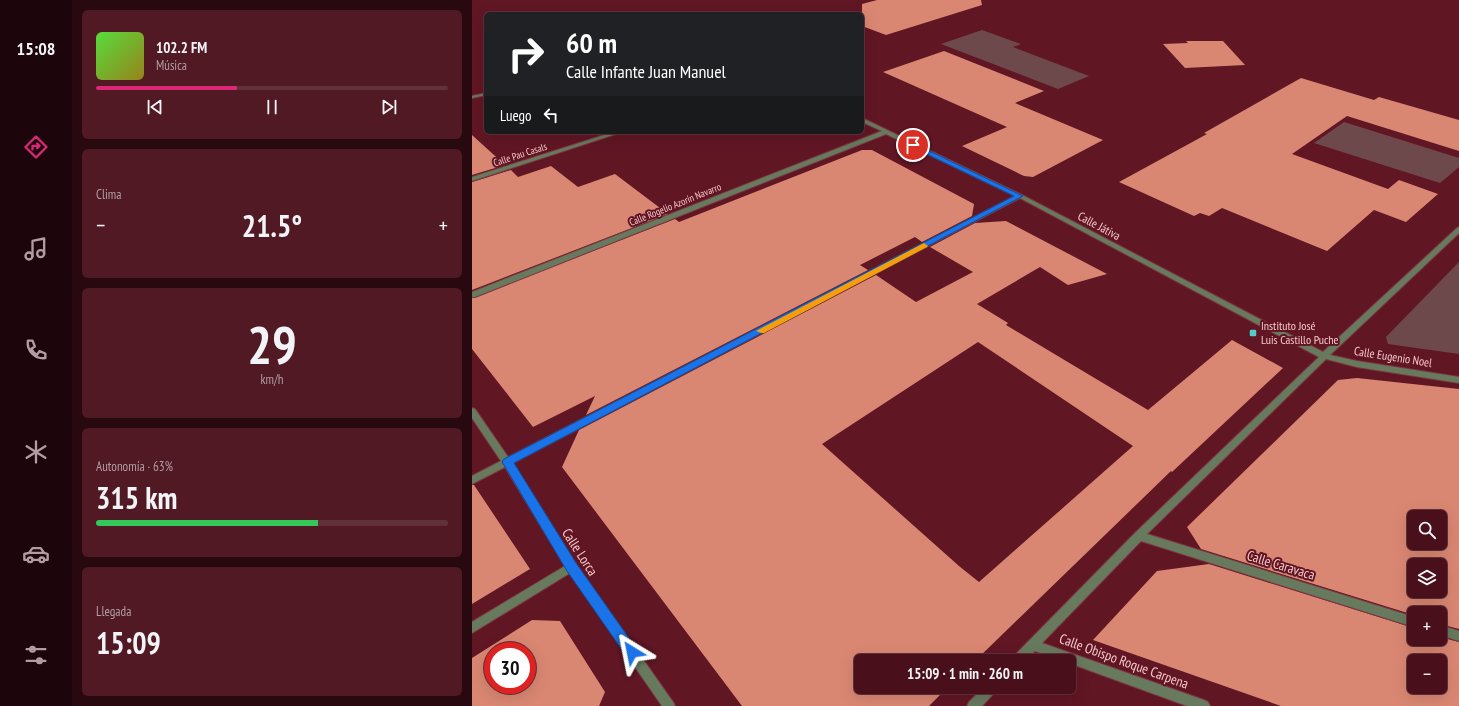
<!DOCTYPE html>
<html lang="es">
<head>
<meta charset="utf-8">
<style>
	:root { --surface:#49101b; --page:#501924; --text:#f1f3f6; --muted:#b19da3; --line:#61303a; --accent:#db2777 }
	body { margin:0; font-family:"PT Sans Narrow",sans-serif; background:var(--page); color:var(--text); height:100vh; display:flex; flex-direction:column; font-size:15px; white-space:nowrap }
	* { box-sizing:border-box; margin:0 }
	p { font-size:13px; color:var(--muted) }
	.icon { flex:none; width:22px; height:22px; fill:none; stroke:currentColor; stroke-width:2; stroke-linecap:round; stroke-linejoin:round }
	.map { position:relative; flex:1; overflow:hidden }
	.sheet { display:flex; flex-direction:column; gap:10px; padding:10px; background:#28090f; width:400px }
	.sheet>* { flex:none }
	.hud { position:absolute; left:12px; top:12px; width:380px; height:122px; border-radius:6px; box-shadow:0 4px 16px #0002,0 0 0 1px var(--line); background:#202124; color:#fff; overflow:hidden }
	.tools { position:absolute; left:935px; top:510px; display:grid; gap:8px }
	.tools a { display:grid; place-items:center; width:40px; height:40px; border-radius:6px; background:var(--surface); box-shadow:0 4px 16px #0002,0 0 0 1px var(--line); font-size:20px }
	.speed { position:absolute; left:12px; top:642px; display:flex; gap:8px; font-size:20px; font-weight:700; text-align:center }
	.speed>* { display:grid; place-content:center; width:52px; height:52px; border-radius:50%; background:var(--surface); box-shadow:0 4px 16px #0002,0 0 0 1px var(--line); line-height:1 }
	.speed .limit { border:6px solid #d22; background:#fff; color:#111 }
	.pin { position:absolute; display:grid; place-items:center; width:34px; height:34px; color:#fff; margin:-17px; border:2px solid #fff; border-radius:50%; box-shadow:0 1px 4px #0007 }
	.me { position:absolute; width:44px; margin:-22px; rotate:325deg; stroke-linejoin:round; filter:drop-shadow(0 0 3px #0008) }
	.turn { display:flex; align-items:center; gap:14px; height:84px; padding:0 16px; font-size:18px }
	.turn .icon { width:52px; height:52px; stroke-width:2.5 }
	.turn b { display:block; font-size:28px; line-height:34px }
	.then { display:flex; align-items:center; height:38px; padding:0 16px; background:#0003; gap:8px; font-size:15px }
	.big { font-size:30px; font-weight:700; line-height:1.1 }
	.sheet .widget { flex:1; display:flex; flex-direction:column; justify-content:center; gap:6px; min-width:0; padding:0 14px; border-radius:6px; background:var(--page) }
	.sheet .dial { align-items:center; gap:0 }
	.dial b { font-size:52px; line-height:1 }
	.song { display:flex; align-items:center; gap:12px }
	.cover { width:48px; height:48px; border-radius:6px; background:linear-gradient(135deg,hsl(110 70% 55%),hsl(50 70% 35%)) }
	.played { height:4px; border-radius:2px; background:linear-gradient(90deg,var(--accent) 40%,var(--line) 40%) }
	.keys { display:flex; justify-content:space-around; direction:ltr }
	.heat { display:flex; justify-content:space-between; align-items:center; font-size:22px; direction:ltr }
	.charge { height:6px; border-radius:3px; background:linear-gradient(90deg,#34c759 63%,var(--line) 0) }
	.trip { position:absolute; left:382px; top:654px; width:222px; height:40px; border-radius:6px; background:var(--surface); box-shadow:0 4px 16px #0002,0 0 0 1px var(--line); font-weight:700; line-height:40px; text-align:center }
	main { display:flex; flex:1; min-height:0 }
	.tab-bar { display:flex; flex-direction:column; width:72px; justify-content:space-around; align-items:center; background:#1d060b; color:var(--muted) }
	.tab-bar .icon { width:28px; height:28px }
	.tab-bar .active { color:var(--accent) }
	.tab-bar b { font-size:18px; color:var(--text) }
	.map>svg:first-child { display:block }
	.green { fill:#6e494c }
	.building { fill:#d98772; fill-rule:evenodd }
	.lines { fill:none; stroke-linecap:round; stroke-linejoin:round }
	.street-casing { stroke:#7c3642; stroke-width:2 }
	.street { fill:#677a5d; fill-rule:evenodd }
	.route { fill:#1a73e8; stroke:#114b97 }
	.slow { fill:#f59e0b }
	.poi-dot { fill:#52cdcd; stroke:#611624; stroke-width:1.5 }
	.labels { text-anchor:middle; stroke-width:4; stroke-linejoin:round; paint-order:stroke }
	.far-street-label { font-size:10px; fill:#f5c6c9; stroke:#611624 }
	.street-label { font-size:12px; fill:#f5c6c9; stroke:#611624 }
	.poi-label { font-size:12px; fill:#f5c6c9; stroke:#611624; text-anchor:start }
	.near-street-label { font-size:14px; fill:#f5c6c9; stroke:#611624 }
</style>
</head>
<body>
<main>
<nav class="tab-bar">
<b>15:08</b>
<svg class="icon active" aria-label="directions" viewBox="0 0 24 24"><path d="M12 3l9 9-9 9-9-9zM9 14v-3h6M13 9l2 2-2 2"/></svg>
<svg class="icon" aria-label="music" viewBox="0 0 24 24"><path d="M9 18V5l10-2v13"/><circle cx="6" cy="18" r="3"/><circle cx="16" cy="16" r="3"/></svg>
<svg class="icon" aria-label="phone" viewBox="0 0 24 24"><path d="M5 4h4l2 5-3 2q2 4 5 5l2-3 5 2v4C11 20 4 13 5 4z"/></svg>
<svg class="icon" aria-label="climate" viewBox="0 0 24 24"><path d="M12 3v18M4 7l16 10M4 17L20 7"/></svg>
<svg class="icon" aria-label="car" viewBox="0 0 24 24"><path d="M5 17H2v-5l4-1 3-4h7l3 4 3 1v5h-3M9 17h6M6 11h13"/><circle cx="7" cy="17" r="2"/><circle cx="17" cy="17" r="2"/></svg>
<svg class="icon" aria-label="filters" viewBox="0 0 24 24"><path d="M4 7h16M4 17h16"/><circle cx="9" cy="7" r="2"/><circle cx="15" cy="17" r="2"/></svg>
</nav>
<section class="sheet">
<div class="widget">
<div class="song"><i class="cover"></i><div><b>102.2 FM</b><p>Música</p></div></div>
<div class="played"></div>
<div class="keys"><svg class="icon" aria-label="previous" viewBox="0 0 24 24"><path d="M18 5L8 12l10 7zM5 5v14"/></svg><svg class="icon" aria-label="pause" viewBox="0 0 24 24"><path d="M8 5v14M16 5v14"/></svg><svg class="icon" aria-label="next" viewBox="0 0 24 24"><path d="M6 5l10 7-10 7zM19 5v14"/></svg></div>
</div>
<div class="widget"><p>Clima</p>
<div class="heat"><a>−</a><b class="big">21.5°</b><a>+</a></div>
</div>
<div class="widget dial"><b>29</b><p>km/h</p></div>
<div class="widget"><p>Autonomía · 63%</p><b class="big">315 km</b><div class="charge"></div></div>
<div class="widget"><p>Llegada</p><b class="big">15:09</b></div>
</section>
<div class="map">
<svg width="987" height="706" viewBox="0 0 987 706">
	<rect width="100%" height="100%" fill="#611624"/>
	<g class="green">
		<path d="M510,30L549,44L541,47L617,76L586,89L469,44Z"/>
		<path d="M872,122L987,158V167L968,183L842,143Z"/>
		<path d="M987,262V354L916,344L914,337Z"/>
	</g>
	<g class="building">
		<path d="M405,0H509L510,5L414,35L390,26V4Z"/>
		<path d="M714,41H751L773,65L713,68L691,44L716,43Z"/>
		<path d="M472,51L572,91L543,103L631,140L561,177L552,176L490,146L535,127L411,72Z"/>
		<path d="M829,78L902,100L907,97L987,120V151L875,116L820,154L916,189L927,180L966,194L934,222L902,210L855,251L750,208L737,216L728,213L722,216L647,182L735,134L732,133Z"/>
		<path d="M0,135L33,165L0,175Z"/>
		<path d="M390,150H400L502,204L500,216L450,242L443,237L388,265L396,270L114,415L123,396L61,427L0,349V298L203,219L207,222Z"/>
		<path d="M79,166L106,187L143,174L196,214L0,290V182L39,170L46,177Z"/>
		<path d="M534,221L635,274L596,285L568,267L505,304L536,323L534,325L676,410L760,340L811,368L700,472L699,471L503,661H389V687H476L457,706H270L90,467L107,430L404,275L444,302L501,272L458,247L503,223ZM506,342L661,446L507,582L487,566L350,444Z"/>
		<path d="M885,378L987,389V629L968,624V613H942V615L729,549L715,527L866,380ZM942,517H968V543H942ZM942,565H968V591H942Z"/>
		<path d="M0,485H2L58,569L0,604Z"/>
		<path d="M737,564L942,628V639H968V637L987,642V706H809L621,640L685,571ZM942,661H968V687H942Z"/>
		<path d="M60,620L88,621L133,692L127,706H0V658ZM21,651H55V685H21Z"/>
	</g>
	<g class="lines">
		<g class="street-casing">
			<g id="street">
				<path d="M14,93V95L0,98V96Z"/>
				<path d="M390,118L550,195L851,352L985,228L987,227V233L858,355L885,361L987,377V383L885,367L854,359L675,534L942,617V627L669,541L570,643L732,700L736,702L738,706H715L597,663V661H590L563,651L553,661H539L541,657L663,533L847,357L548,198L41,463L104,564L201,702L203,706H190L98,573L0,633V622L93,566L33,467L0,484V476L29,461L0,418V408L3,409L36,457L543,196L414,134L3,297H0V292L410,131L390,122Z"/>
				<path d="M142,132H150L0,181V177Z"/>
				<path d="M968,625L987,631V641L968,635Z"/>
				<path d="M512,687H526L524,691L510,706H495L497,702Z"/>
			</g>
		</g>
		<use href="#street" class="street"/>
	</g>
	<path class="route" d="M438,144H443L551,196L42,463L104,563L164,648L166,652L164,657L160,658L155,657L95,571L32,465L30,462L32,459L542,196L438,146Z"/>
	<path class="slow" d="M452,243L456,246L455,247L292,333H289L284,331Z"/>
	<rect class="poi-dot" x="777" y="329" width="8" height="8" rx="2"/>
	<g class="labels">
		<g class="far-street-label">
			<text transform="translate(48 154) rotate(-18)" y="4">Calle Pau Casals</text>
			<text transform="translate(203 204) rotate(-22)" y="4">Calle Rogelio Azorín Navarro</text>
		</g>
		<g class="street-label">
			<text transform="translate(627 226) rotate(28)" y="4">Calle Játiva</text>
			<text transform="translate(921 357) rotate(9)" y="4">Calle Eugenio Noel</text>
		</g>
		<g class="poi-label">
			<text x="789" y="330">Instituto José<tspan x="789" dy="14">Luis Castillo Puche</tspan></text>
		</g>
		<g class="near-street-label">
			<text transform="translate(108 552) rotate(57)" y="5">Calle Lorca</text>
			<text transform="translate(809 565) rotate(17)" y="5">Calle Caravaca</text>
			<text transform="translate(652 661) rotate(20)" y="5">Calle Obispo Roque Carpena</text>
		</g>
	</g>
</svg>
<div class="tools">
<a><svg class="icon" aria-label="search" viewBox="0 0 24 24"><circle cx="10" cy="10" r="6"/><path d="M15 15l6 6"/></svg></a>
<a><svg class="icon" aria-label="layers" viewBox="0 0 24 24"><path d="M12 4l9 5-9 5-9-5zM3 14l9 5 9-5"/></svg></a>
<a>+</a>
<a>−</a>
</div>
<div class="speed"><div class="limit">30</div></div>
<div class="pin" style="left:441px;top:145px;background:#d93025"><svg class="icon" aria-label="arrive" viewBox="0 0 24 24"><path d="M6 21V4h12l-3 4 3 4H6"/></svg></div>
<svg class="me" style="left:160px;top:652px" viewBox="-20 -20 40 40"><path d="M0-17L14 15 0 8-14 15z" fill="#1a73e8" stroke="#fff" stroke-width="4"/></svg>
<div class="trip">15:09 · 1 min · 260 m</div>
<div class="hud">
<div class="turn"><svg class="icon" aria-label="right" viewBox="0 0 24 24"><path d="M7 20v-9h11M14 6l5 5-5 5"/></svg><div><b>60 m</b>Calle Infante Juan Manuel</div></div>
<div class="then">Luego<svg class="icon" aria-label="left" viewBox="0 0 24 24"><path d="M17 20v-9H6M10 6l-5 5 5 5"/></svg></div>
</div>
</div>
</main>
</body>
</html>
